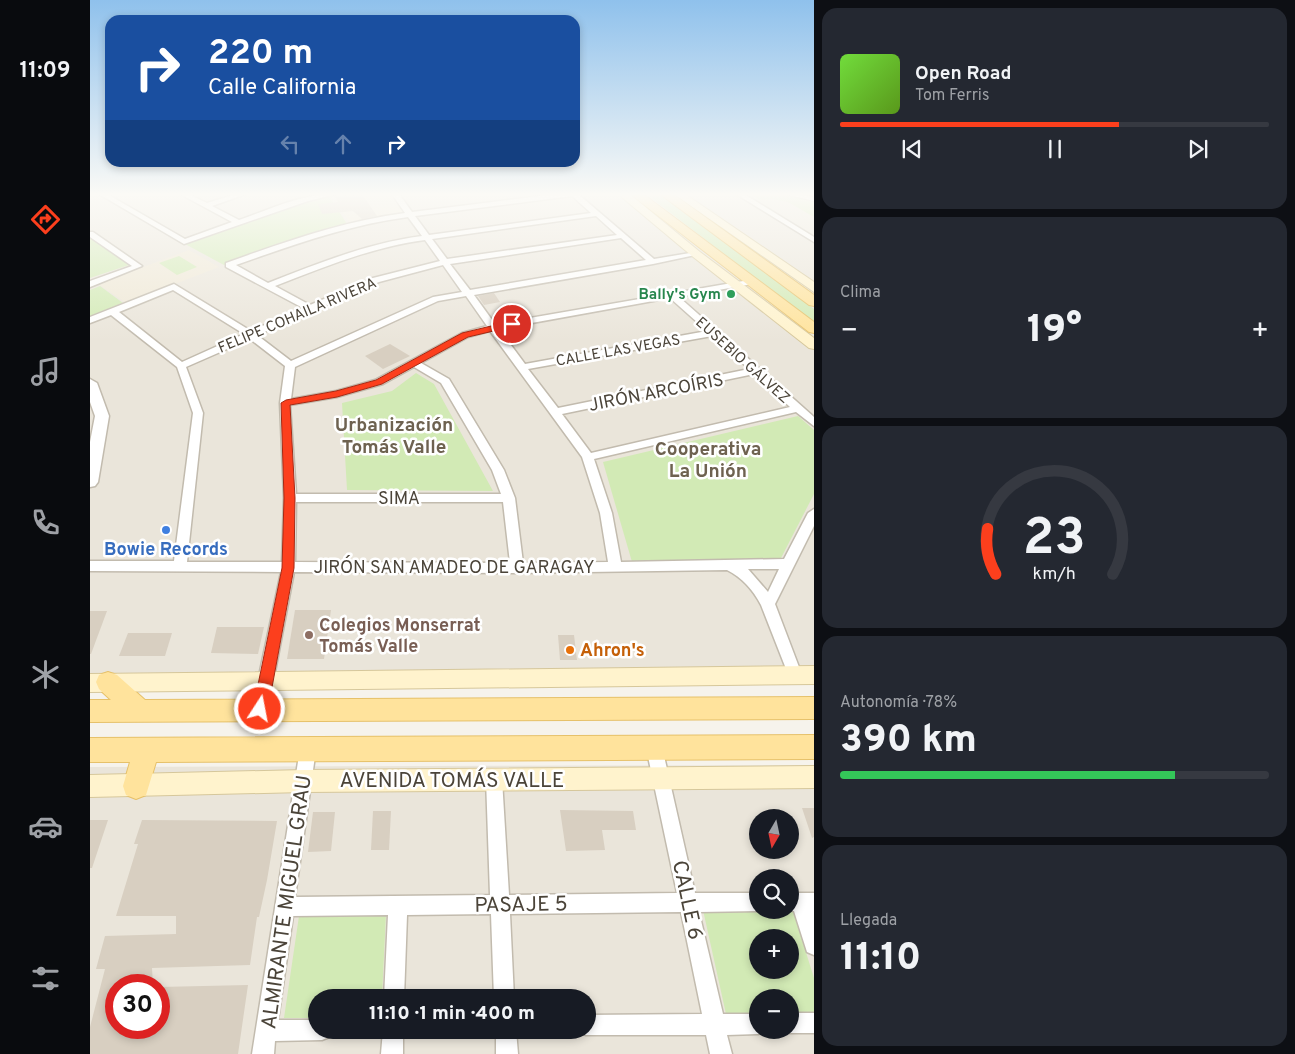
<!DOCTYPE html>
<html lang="es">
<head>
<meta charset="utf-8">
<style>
	:root { --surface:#171b24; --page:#242831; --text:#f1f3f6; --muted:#9ea1a6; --line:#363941; --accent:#fc3f1d }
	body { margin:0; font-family:Overpass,sans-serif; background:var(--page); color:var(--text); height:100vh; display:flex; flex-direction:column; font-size:19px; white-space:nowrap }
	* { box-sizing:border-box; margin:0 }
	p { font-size:16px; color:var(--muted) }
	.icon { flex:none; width:28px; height:28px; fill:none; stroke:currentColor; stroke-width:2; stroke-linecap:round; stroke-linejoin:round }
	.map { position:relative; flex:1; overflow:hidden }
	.details { display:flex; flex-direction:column; gap:8px; padding:8px; background:#0d0f14; width:481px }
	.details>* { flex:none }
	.banner { position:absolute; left:15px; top:15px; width:475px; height:152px; border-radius:15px; box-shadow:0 2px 8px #0003; background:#1a4fa0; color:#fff; overflow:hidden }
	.needle { width:32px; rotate:189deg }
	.tools { position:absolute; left:659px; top:809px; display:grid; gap:10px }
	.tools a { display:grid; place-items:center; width:50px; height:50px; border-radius:50%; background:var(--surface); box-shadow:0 2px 8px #0003; font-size:25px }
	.speed { position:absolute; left:15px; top:974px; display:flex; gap:10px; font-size:25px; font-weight:700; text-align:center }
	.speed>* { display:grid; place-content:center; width:65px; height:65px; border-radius:50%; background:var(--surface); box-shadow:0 2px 8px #0003; line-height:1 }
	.speed .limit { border:8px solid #d22; background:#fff; color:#111 }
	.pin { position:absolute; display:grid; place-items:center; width:42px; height:42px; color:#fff; margin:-21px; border:2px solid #fff; border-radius:50%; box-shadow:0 1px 5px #0007 }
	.me { position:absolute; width:55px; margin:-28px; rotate:11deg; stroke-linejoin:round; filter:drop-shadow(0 0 4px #0008) }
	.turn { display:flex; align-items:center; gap:18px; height:105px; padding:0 20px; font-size:22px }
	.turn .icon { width:65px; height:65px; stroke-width:2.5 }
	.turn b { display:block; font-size:35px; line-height:42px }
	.lanes { display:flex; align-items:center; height:48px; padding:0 20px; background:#0003; justify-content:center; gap:25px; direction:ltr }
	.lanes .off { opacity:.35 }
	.big { font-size:38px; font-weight:800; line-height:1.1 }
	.details .card { flex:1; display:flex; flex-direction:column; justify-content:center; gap:8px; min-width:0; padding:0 18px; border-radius:15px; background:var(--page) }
	.details .dial { align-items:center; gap:0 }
	.dial svg { height:130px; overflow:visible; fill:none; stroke:var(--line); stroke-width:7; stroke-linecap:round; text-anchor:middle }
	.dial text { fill:var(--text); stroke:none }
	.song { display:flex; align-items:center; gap:15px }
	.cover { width:60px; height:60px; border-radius:8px; background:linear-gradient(135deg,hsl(100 70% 55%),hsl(90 70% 35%)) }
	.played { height:5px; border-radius:2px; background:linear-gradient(90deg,var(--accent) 65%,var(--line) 65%) }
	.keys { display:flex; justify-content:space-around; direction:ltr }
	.heat { display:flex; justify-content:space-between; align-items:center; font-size:28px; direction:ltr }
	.charge { height:8px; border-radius:4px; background:linear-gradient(90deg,#34c759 78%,var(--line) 0) }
	.trip { position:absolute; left:218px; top:989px; width:288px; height:50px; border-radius:25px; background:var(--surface); box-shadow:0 2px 8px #0003; font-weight:800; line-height:50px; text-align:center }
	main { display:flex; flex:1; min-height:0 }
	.dock { display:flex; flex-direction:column; width:90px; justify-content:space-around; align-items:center; background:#090b0e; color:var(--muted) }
	.dock .icon { width:35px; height:35px }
	.dock .on { color:var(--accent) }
	.dock b { font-size:22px; color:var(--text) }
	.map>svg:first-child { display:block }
	.residential { fill:#eae5da; fill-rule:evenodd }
	.education { fill:#efe8d6 }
	.green { fill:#d2eab5; fill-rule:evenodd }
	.building { fill:#d8cfc1 }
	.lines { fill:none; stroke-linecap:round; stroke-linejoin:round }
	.pedestrian-casing { stroke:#c2bbae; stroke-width:2 }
	.minor-casing { stroke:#c2bbae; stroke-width:3 }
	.tertiary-casing { stroke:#c2bbae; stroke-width:3 }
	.secondary-casing { stroke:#d6c79b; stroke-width:2 }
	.primary-casing { stroke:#e6c16a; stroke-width:2 }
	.pedestrian { fill:#fff; fill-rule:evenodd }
	.minor { fill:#fff; fill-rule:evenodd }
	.tertiary { fill:#fff; fill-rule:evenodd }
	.secondary { fill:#fff3cd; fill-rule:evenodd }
	.primary { fill:#ffe39c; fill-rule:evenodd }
	.route { fill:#fc3f1d; stroke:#a42913 }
	.leisure-dot { fill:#2e9e5b; stroke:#fff; stroke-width:2 }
	.shop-dot { fill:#3f7fe0; stroke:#fff; stroke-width:2 }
	.education-dot { fill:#8d6e63; stroke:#fff; stroke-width:2 }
	.food-dot { fill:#e8710a; stroke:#fff; stroke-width:2 }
	.labels { text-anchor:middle; stroke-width:5; stroke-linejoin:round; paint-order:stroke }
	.far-leisure-label { font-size:15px; font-weight:bold; fill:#27864d; stroke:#fff; text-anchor:end }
	.far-street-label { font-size:15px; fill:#4b4439; stroke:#fff }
	.street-label { font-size:18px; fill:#4b4439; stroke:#fff }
	.shop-label { font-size:18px; font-weight:bold; fill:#366cbe; stroke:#fff }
	.education-label { font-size:18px; font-weight:bold; fill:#785e54; stroke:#fff; text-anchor:start }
	.food-label { font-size:18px; font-weight:bold; fill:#c56008; stroke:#fff; text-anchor:start }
	.neighbourhood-label { font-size:19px; font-weight:bold; fill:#6e6250; stroke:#fff }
	.near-street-label { font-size:21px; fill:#4b4439; stroke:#fff }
</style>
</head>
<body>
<main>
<nav class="dock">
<b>11:09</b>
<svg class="icon on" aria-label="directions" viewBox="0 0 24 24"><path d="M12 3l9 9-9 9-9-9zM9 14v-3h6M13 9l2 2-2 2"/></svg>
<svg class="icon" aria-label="music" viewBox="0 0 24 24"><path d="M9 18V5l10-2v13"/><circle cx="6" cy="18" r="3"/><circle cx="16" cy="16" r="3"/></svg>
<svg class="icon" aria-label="phone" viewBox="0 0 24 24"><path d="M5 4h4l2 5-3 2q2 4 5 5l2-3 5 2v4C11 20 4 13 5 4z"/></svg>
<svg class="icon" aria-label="climate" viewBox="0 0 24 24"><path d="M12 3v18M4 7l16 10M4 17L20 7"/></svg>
<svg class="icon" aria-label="car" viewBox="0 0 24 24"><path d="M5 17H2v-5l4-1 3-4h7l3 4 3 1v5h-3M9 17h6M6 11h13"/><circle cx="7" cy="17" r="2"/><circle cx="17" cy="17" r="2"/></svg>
<svg class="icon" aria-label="filters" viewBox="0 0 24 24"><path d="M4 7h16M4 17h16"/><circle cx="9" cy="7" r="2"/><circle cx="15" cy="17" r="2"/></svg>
</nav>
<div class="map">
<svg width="724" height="1054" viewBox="0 0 724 1054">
	<rect width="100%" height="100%" fill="#f6f3ec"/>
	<g class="residential">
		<path d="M0,194H724V683L0,692Z"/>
		<path d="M724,765V1054H0V767ZM668,818H700V850H668ZM668,878H700V910H668ZM668,938H700V970H668ZM26,985H69V1028H26ZM226,998H496V1030H226ZM668,998H700V1030H668Z"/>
	</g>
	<g class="education">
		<path d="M260,194H304L318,213L260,223L242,196Z"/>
		<path d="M99,250L129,267L36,303L8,284Z"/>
	</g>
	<g class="green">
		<path d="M556,194H569L724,309V323Z"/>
		<path d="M660,194H693L724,199V217L698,202L683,199L670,200Z"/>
		<path d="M239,196L257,224L189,243L134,265L95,244L215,200Z"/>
		<path d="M0,237L37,262L39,265L0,278Z"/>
		<path d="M89,256L107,267L87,275L69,263Z"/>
		<path d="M10,286L33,303L0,316V290Z"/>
		<path d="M326,373L344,384L403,491L257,490L252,403L302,391Z"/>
		<path d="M708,416L724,430V494L691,558L542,562L513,462Z"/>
		<path d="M613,910L703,911L724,978V1014H700V998H668L667,1014H636ZM668,938H700V970H668Z"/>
		<path d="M296,914L292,997L226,998V1018H194L209,916Z"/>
	</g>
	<g class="building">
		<path d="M264,194H272L287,216L272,219L263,211L232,214L228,204L248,202L245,196Z"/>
		<path d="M404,293L410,302L394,305L388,296Z"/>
		<path d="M300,344L320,356L293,369L275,356Z"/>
		<path d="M205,610H241L234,659H197Z"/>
		<path d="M0,611H17L1,654H0Z"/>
		<path d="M127,627H174L168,654L121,653Z"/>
		<path d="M38,633H82L75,656H29Z"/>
		<path d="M468,635H484L487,660H470Z"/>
		<path d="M712,808H724V837L722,838Z"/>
		<path d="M470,810L543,811L546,830H512L515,850L476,851Z"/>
		<path d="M283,811H301L299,850H281Z"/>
		<path d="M223,812H245L241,851L218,852Z"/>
		<path d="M0,820H18L2,868H0Z"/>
		<path d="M52,820L187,821L177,880L169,917H167L160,965L62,968L63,985H26V1028H69V987L158,985L148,1054H0V1027L15,969H6L15,936L86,934V916H26L48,844H44Z"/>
	</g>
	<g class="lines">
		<g class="pedestrian-casing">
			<path id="pedestrian" d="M695,194H706L724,197V201Z"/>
		</g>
		<g class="minor-casing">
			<g id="minor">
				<path d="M9,194H17L95,239L142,222L90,194H98L117,203L146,194H156L122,206L149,220C181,209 213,193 246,194L218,201L94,244Z"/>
				<path d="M302,194H309L322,212L465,194H488L564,259L606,252L610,254L563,264L384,295L405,324L665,279V283L662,284L589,297L724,417V426L706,412L504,459L522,513L531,562L694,559L718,513L724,509V526L685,604L712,675L710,679L705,681L700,679L671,605C663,590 653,578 637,570L427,573L204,572L178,709L175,714L170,716L165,714L162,709L191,572L0,571V561H84L103,413L87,367L21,315L0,323V317L84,284L161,331L213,308L136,267V263C195,242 253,221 315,213ZM482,196L501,213L339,235L325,216ZM506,216L527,235L357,259L342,239ZM318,217L332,236C278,243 229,263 178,283L146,265C203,245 258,225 318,217ZM531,238L556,260L380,290L360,264ZM335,240L350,261L283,278L220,305L185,286C234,267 282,247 335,240ZM353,265L372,292L343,297L201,361L167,335L289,282ZM83,290L154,334L92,362L29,312ZM376,296L397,326L372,333L285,380L246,391L201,399L205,367L348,301ZM580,298L617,331L435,364L409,329ZM400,331L492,457L510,513L518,562L433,563L425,498L414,470L359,379L331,363L378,337ZM622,336L659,369L468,408L438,369ZM160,339L195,366L190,403L194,498L192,562H97L113,413L96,367ZM324,367L351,383L402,470L411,494H206L200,405L247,397L293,384ZM664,374L700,407L501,453L472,414ZM206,502H413L420,563L205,562ZM658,569H689L678,592Z"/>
				<path d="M646,194H654L724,237V242Z"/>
				<path d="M0,232H3L52,266L0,287V281L42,266L0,237Z"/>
				<path d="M564,740L570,742L572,747L605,893H668V910H671L668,911L609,912L633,1014H668V1030L675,1031L668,1034L637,1035L642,1054H620L616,1035H496L489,1032L488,1030H496V1015L612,1014L591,912L420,914L424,998H404L401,914L317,915L314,998H294L298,915L203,916L188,1020H226V1030H242L239,1037L232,1040L185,1041L184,1054H162L210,749L212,744L218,742L224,744L226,749L205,897L400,895L396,779L398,773L404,771L410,773L412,779L419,895L587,893L556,747L558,742Z"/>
				<path d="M700,893H724V955L717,952L704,911L697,910H700Z"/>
				<path d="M700,1013H724V1033H700L693,1030H700Z"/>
				<path d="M293,1030H313V1054H291Z"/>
				<path d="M406,1030H426L428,1054H406Z"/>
			</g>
		</g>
		<g class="tertiary-casing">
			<path id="tertiary" d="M0,379L7,383L19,416L8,482L5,486L0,487V442L5,416L0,402Z"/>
		</g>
		<g class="secondary-casing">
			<g id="secondary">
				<path d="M534,194H544L542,196L610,252L724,338V349L719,348L602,256L534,199L532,197Z"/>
				<path d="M584,194H595L724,282V292Z"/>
				<path d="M724,666V684L0,692V674Z"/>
				<path d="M724,766V788L214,792L0,797V775L214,770Z"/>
			</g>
		</g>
		<g class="primary-casing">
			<g id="primary">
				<path d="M540,194H553L724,322V333L719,332Z"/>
				<path d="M570,194H583L724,295V306L719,305Z"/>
				<path d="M18,672L27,675L55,700L724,697V719L0,722V700H21L9,689L6,682L9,675Z"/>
				<path d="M724,735V759L66,762L56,795L46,799L36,795L33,786L40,762H0V738Z"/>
			</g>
		</g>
		<use href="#pedestrian" class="pedestrian"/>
		<use href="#minor" class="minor"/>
		<use href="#tertiary" class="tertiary"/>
		<use href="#secondary" class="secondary"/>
		<use href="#primary" class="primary"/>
	</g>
	<linearGradient id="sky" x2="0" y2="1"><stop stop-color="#8fc1ec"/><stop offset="0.57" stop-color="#fbfaf6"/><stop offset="1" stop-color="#fbfaf6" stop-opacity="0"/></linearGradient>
	<rect width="724" height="341" fill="url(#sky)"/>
	<path class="route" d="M422,321L426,324L425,326L378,337L292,384L247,397L200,405L205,498L204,568L178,709L175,714L170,715L166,714L163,709L192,568L194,498L191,403L196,400L246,391L286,380L372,333Z"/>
	<circle class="leisure-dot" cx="641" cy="294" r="5"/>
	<circle class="shop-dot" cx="76" cy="530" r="5"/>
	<circle class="education-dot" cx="219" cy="635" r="5"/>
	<circle class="food-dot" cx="480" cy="650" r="5"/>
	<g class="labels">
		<g class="far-leisure-label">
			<text x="631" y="299">Bally's Gym</text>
		</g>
		<g class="far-street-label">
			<text transform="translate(207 315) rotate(-23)" y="5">FELIPE COHAILA RIVERA</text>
			<text transform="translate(528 350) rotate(-10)" y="5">CALLE LAS VEGAS</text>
			<text transform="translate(653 360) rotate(42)" y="5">EUSEBIO GÁLVEZ</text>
		</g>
		<g class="street-label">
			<text transform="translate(566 392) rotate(-11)" y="6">JIRÓN ARCOÍRIS</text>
			<text x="309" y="504">SIMA</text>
			<text x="364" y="573">JIRÓN SAN AMADEO DE GARAGAY</text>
		</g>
		<g class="shop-label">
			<text x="76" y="555">Bowie Records</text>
		</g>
		<g class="education-label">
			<text x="229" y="631">Colegios Monserrat<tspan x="229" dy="21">Tomás Valle</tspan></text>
		</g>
		<g class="food-label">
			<text x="490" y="656">Ahron's</text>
		</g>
		<g class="neighbourhood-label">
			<text x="304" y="431">Urbanización<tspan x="304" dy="22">Tomás Valle</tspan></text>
			<text x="618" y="455">Cooperativa<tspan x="618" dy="22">La Unión</tspan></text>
		</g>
		<g class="near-street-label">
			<text x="362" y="787">AVENIDA TOMÁS VALLE</text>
			<text transform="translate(598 900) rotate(78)" y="7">CALLE 6</text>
			<text transform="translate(196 902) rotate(-82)" y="7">ALMIRANTE MIGUEL GRAU</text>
			<text transform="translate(431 904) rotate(-1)" y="7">PASAJE 5</text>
		</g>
	</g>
</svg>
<div class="tools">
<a><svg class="needle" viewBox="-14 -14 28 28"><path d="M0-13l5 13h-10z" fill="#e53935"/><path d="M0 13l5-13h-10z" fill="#9ea1a6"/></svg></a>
<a><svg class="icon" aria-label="search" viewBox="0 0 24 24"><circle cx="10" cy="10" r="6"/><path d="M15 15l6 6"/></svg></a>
<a>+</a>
<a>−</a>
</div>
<div class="speed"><div class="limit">30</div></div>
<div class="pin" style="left:422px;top:324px;background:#d93025"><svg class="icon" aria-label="arrive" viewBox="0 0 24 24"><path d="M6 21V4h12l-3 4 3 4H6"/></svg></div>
<svg class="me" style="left:170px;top:709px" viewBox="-20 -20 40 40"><circle r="17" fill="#fc3f1d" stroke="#fff" stroke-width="3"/><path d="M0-11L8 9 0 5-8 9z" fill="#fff"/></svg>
<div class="trip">11:10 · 1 min · 400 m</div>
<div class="banner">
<div class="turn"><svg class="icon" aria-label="right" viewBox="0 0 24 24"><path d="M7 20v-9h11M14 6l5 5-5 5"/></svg><div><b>220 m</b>Calle California</div></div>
<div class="lanes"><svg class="icon off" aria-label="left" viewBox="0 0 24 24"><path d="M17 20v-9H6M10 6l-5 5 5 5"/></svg><svg class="icon off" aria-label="ahead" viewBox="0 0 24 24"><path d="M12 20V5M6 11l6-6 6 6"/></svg><svg class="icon" aria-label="right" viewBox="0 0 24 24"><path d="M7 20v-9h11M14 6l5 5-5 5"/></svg></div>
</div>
</div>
<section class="details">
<div class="card">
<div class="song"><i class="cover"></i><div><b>Open Road</b><p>Tom Ferris</p></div></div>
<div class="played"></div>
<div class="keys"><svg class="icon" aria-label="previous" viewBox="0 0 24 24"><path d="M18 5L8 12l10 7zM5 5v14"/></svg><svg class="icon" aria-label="pause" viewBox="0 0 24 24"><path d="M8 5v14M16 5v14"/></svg><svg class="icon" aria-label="next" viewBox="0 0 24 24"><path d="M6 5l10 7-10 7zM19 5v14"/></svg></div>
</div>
<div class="card"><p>Clima</p>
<div class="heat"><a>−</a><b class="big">19°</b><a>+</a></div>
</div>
<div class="card dial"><svg viewBox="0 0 100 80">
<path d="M14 69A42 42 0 1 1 86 69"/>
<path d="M14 69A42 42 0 0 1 9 41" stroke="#fc3f1d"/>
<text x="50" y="56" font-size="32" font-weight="700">23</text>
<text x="50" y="72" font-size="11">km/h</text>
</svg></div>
<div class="card"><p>Autonomía · 78%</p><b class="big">390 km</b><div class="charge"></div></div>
<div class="card"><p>Llegada</p><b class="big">11:10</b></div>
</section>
</main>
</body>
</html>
